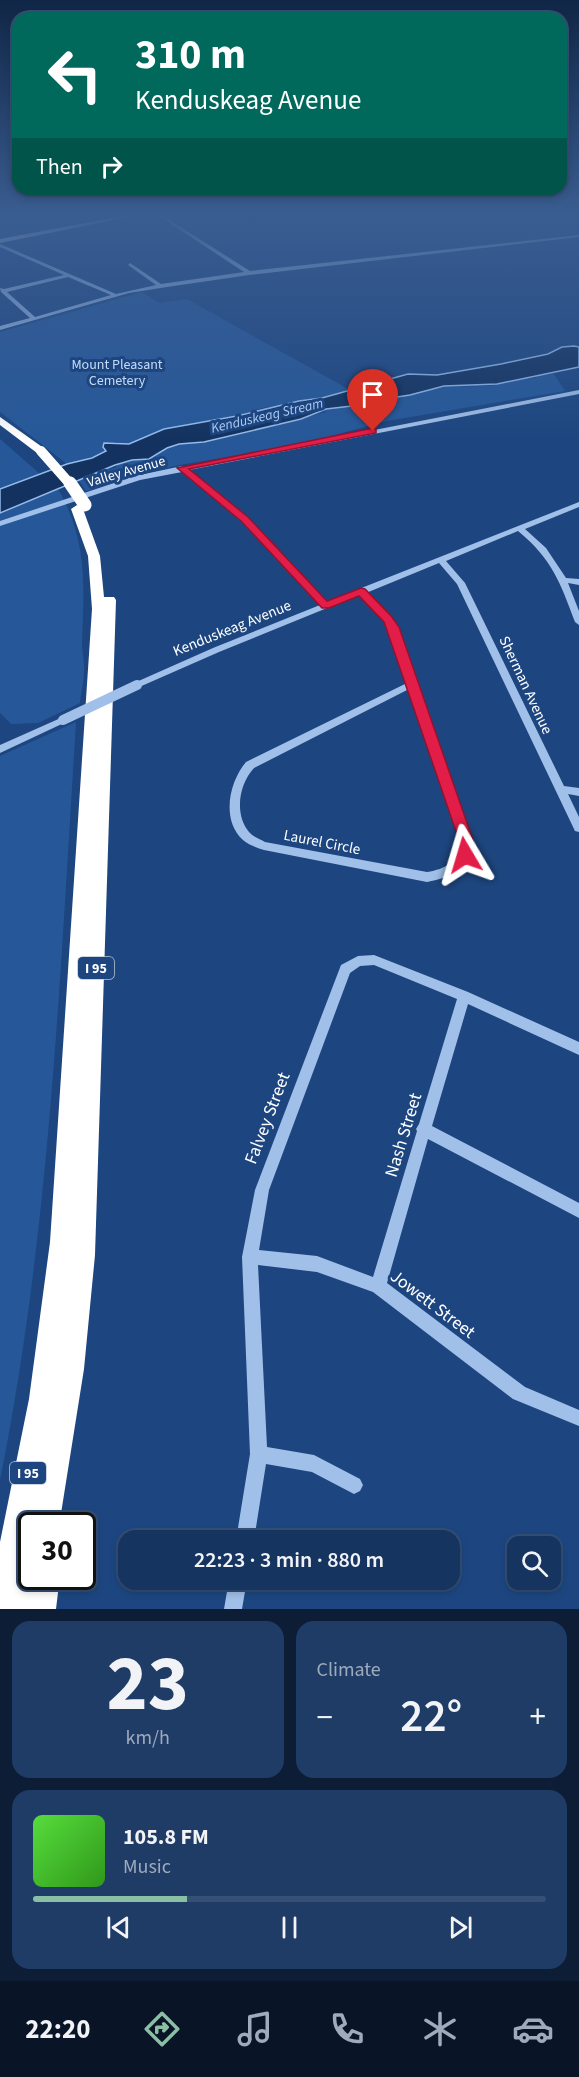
<!DOCTYPE html>
<html lang="en">
<head>
<meta charset="utf-8">
<style>
	:root { --surface:#163460; --page:#1f3c66; --text:#f1f3f6; --muted:#9eaabd; --line:#354f75; --accent:#8abfa5 }
	body { margin:0; font-family:"Source Sans 3",sans-serif; background:var(--page); color:var(--text); height:100vh; display:flex; flex-direction:column; font-size:22px; white-space:nowrap }
	* { box-sizing:border-box; margin:0 }
	p { font-size:20px; color:var(--muted) }
	.icon { flex:none; width:33px; height:33px; fill:none; stroke:currentColor; stroke-width:2; stroke-linecap:round; stroke-linejoin:round }
	.map { position:relative; height:1609px; overflow:hidden }
	.side { display:flex; flex-direction:column; gap:12px; padding:12px; background:#0c1d35; flex:1 }
	.side>* { flex:none }
	.banner { position:absolute; left:12px; top:12px; width:555px; height:183px; border-radius:18px; box-shadow:0 3px 9px #0003,0 0 0 2px var(--line); background:#00695c; color:#fff; overflow:hidden }
	.tools { position:absolute; left:507px; top:1536px; display:grid; gap:12px }
	.tools a { display:grid; place-items:center; width:54px; height:54px; border-radius:12px; background:var(--surface); box-shadow:0 3px 9px #0003,0 0 0 2px var(--line); font-size:30px }
	.speed { position:absolute; left:18px; top:1512px; display:flex; gap:12px; font-size:30px; font-weight:700; text-align:center }
	.speed>* { display:grid; place-content:center; width:78px; height:78px; border-radius:50%; background:var(--surface); box-shadow:0 3px 9px #0003,0 0 0 2px var(--line); line-height:1 }
	.speed .limit { border:3px solid #111; border-radius:9px; background:#fff; color:#111 }
	.pin { position:absolute; display:grid; place-items:center; width:51px; height:51px; color:#fff; margin:-62px -26px; border-radius:50% 50% 50% 0; rotate:-45deg; box-shadow:0 0 6px #0007 }
	.pin .icon { rotate:45deg }
	.me { position:absolute; width:66px; margin:-33px; rotate:353deg; stroke-linejoin:round; filter:drop-shadow(0 0 4px #0008) }
	.turn { display:flex; align-items:center; gap:21px; height:126px; padding:0 24px; font-size:27px }
	.turn .icon { width:78px; height:78px; stroke-width:2.5 }
	.turn b { display:block; font-size:42px; line-height:51px }
	.then { display:flex; align-items:center; height:57px; padding:0 24px; background:#0003; gap:12px; font-size:22px }
	.big { font-size:45px; font-weight:600; line-height:1.1 }
	.side .widget { flex:1; display:flex; flex-direction:column; justify-content:center; gap:9px; min-width:0; padding:0 21px; border-radius:18px; background:var(--page) }
	.side .dial { align-items:center; gap:0 }
	.dial b { font-size:78px; line-height:1 }
	.song { display:flex; align-items:center; gap:18px }
	.cover { width:72px; height:72px; border-radius:9px; background:linear-gradient(135deg,hsl(110 70% 55%),hsl(110 70% 35%)) }
	.played { height:6px; border-radius:3px; background:linear-gradient(90deg,var(--accent) 30%,var(--line) 30%) }
	.keys { display:flex; justify-content:space-around; direction:ltr }
	.heat { display:flex; justify-content:space-between; align-items:center; font-size:33px; direction:ltr }
	.side .tiles { flex:1; display:grid; gap:12px; grid-template-columns:1fr 1fr }
	.widget:last-child { grid-column:span 2 }
	.trip { position:absolute; left:118px; top:1530px; width:342px; height:60px; border-radius:18px; background:var(--surface); box-shadow:0 3px 9px #0003,0 0 0 2px var(--line); font-weight:600; line-height:60px; text-align:center }
	.menu { display:flex; height:96px; justify-content:space-around; align-items:center; background:#091526; color:var(--muted) }
	.menu .icon { width:42px; height:42px }
	.menu .active { color:var(--accent) }
	.menu b { font-size:27px; color:var(--text) }
	.map>svg:first-child { display:block }
	.green { fill:#265899 }
	.water { fill:#13325f; stroke:#94bbeb; stroke-width:1.5 }
	.building { fill:#2c5d9e }
	.lines { fill:none; stroke-linecap:round; stroke-linejoin:round }
	.minor { fill:#a1c0e9; fill-rule:evenodd }
	.major { fill:#e4eefe; fill-rule:evenodd }
	.highway { fill:#fff; fill-rule:evenodd }
	.minor-bridge { stroke:#a1c0e9; stroke-width:10 }
	.highway-bridge-far1 { stroke:#fff; stroke-width:10 }
	.highway-bridge { stroke:#fff; stroke-width:13 }
	.route { fill:#e11d48; stroke:#92132f; stroke-width:1.5 }
	.labels { text-anchor:middle; stroke-width:6; stroke-linejoin:round; paint-order:stroke }
	.far-park-label { font-size:14px; fill:#c5dbf7; stroke:#1d4680 }
	.far-water-label { font-size:14px; font-style:italic; fill:#accaf1; stroke:#1d4680 }
	.far-street-label { font-size:14px; fill:#fff; stroke:#1d4680 }
	.shield { fill:#1d4680; stroke:#bbc8d9; stroke-width:1.5 }
	.shield-label { font-size:14px; font-weight:bold; fill:#fff }
	.street-label { font-size:15px; fill:#fff; stroke:#1d4680 }
	.near-street-label { font-size:18px; fill:#fff; stroke:#1d4680 }
</style>
</head>
<body>
<div class="map">
<svg width="579" height="1609" viewBox="0 0 579 1609">
	<rect width="100%" height="100%" fill="#1d4680"/>
	<g class="green">
		<path d="M142,292L159,303L187,299L350,390L322,398L262,408L237,416L164,429L129,444L115,442C100,457 86,459 67,464L0,412V332Z"/>
		<path d="M554,374L565,391L387,421L294,446L179,465L140,474L86,491L78,479L117,467V464L136,459L154,458L165,449L179,443L214,440L326,412L323,410L350,404H371L390,397L446,387L490,386L515,379L535,378L539,375Z"/>
		<path d="M0,439L40,474L0,489Z"/>
		<path d="M58,489C88,541 84,586 82,643C82,651 84,658 84,666C85,678 81,691 80,703L38,723L11,724L0,713V513L37,496Z"/>
		<path d="M76,722C60,974 50,1231 0,1480V756Z"/>
	</g>
	<path class="water" d="M574,346L579,347V367L497,384L444,386L410,395L384,399L369,404L326,409L301,419L204,442L179,444L167,448L149,459L132,460L115,465L0,513V489L67,464L92,458L106,451L103,447L104,443L129,444L164,429L237,416L299,401L322,398L408,374L437,375L501,364L548,354L562,347Z"/>
	<path class="building" d="M525,216H553V224L539,223L524,218Z"/>
	<g class="lines">
		<g class="minor">
			<path d="M159,216H163L250,271L579,235V237L249,275L167,287L129,293L0,330V326L30,318L1,292L0,288L4,289L64,275L0,247V244L116,294L156,285L128,265L130,263L161,284L244,272ZM68,277L111,295L35,317L7,292Z"/>
			<path d="M579,390V394L189,470L247,517L326,602L579,502V507L525,529L546,548L566,578L579,579V585L568,583L579,611V625L575,622C560,582 552,559 518,531L446,561L465,583L564,786L579,788V796L568,794L579,817V832L575,831L457,584L439,563L366,593L397,627L472,843C466,870 453,877 427,882L264,850C257,848 249,845 243,840C221,820 229,782 246,762L407,683L389,628L359,595L219,652L137,688L132,685L134,683L213,648L320,605L241,521L182,472L140,480L0,526V521L135,476L182,466L185,467ZM409,689L462,843C457,862 446,869 427,872L265,842C260,839 253,837 249,832C234,814 239,784 254,768Z"/>
			<path d="M63,717L68,720L66,722L0,753V745Z"/>
			<path d="M374,955L468,992L579,1042V1055L468,1004L432,1126L579,1203V1218L428,1139L387,1283L525,1387L579,1410V1426L513,1399L373,1292L317,1272L258,1265L267,1447L314,1455L360,1479L363,1485L360,1491L354,1494L312,1472L266,1464L254,1540H236L250,1454L242,1257L255,1190L341,965L358,956ZM374,965L457,999L419,1124L416,1129L417,1131L373,1277L317,1256L259,1250L269,1190L350,973L360,966Z"/>
			<path d="M229,1580H247L242,1609H224Z"/>
		</g>
		<path class="major" d="M122,216H133L0,243V239Z"/>
		<g class="highway">
			<path d="M0,417L45,449V453H37L0,425Z"/>
			<path d="M77,505L83,509L100,556L104,597H114L116,600L95,1255L84,1369L59,1526H32L22,1574L25,1566L32,1563V1576H60L56,1609H0V1542L29,1399L50,1242L92,609L88,556L71,509Z"/>
		</g>
		<path class="minor-bridge" d="M63,720L137,685"/>
		<path class="highway-bridge-far1" d="M41,451L71,485"/>
		<path class="highway-bridge" d="M70,483L85,505"/>
	</g>
	<linearGradient id="sky" x2="0" y2="1"><stop stop-color="#102646"/><stop offset="0.49" stop-color="#3a5d91"/><stop offset="1" stop-color="#3a5d91" stop-opacity="0"/></linearGradient>
	<rect width="579" height="441" fill="url(#sky)"/>
	<path class="route" d="M373,428L376,429V433L189,469L248,517L327,601L361,588L365,589L392,617L399,627L474,843L470,859H460L458,855L460,843L384,622L359,596L329,608H322L241,521L177,468Z"/>
	<g class="labels">
		<g class="far-park-label">
			<text x="117" y="369">Mount Pleasant<tspan x="117" dy="16">Cemetery</tspan></text>
		</g>
		<g class="far-water-label">
			<text transform="translate(267 415) rotate(-13)" y="5">Kenduskeag Stream</text>
		</g>
		<g class="far-street-label">
			<text transform="translate(126 471) rotate(-16)" y="5">Valley Avenue</text>
		</g>
		<g class="shield">
			<rect x="78" y="957" width="36" height="22" rx="4.5"/>
			<rect x="10" y="1462" width="36" height="22" rx="4.5"/>
		</g>
		<g class="shield-label">
			<text x="96" y="973">I 95</text>
			<text x="28" y="1478">I 95</text>
		</g>
		<g class="street-label">
			<text transform="translate(232 628) rotate(-22)" y="5">Kenduskeag Avenue</text>
			<text transform="translate(526 685) rotate(65)" y="5">Sherman Avenue</text>
			<text transform="translate(322 842) rotate(11)" y="5">Laurel Circle</text>
		</g>
		<g class="near-street-label">
			<text transform="translate(267 1118) rotate(-69)" y="6">Falvey Street</text>
			<text transform="translate(403 1135) rotate(-73)" y="6">Nash Street</text>
			<text transform="translate(433 1304) rotate(37)" y="6">Jowett Street</text>
		</g>
	</g>
</svg>
<div class="tools">
<a><svg class="icon" aria-label="search" viewBox="0 0 24 24"><circle cx="10" cy="10" r="6"/><path d="M15 15l6 6"/></svg></a>
</div>
<div class="speed"><div class="limit">30</div></div>
<div class="pin" style="left:373px;top:431px;background:#d93025"><svg class="icon" aria-label="arrive" viewBox="0 0 24 24"><path d="M6 21V4h12l-3 4 3 4H6"/></svg></div>
<svg class="me" style="left:465px;top:855px" viewBox="-20 -20 40 40"><path d="M0-17L14 15 0 8-14 15z" fill="#e11d48" stroke="#fff" stroke-width="4"/></svg>
<div class="trip">22:23 · 3 min · 880 m</div>
<div class="banner">
<div class="turn"><svg class="icon" aria-label="left" viewBox="0 0 24 24"><path d="M17 20v-9H6M10 6l-5 5 5 5"/></svg><div><b>310 m</b>Kenduskeag Avenue</div></div>
<div class="then">Then<svg class="icon" aria-label="right" viewBox="0 0 24 24"><path d="M7 20v-9h11M14 6l5 5-5 5"/></svg></div>
</div>
</div>
<section class="side">
<div class="tiles">
<div class="widget dial"><b>23</b><p>km/h</p></div>
<div class="widget"><p>Climate</p>
<div class="heat"><a>−</a><b class="big">22°</b><a>+</a></div>
</div>
<div class="widget">
<div class="song"><i class="cover"></i><div><b>105.8 FM</b><p>Music</p></div></div>
<div class="played"></div>
<div class="keys"><svg class="icon" aria-label="previous" viewBox="0 0 24 24"><path d="M18 5L8 12l10 7zM5 5v14"/></svg><svg class="icon" aria-label="pause" viewBox="0 0 24 24"><path d="M8 5v14M16 5v14"/></svg><svg class="icon" aria-label="next" viewBox="0 0 24 24"><path d="M6 5l10 7-10 7zM19 5v14"/></svg></div>
</div>
</div>
</section>
<nav class="menu">
<b>22:20</b>
<svg class="icon active" aria-label="directions" viewBox="0 0 24 24"><path d="M12 3l9 9-9 9-9-9zM9 14v-3h6M13 9l2 2-2 2"/></svg>
<svg class="icon" aria-label="music" viewBox="0 0 24 24"><path d="M9 18V5l10-2v13"/><circle cx="6" cy="18" r="3"/><circle cx="16" cy="16" r="3"/></svg>
<svg class="icon" aria-label="phone" viewBox="0 0 24 24"><path d="M5 4h4l2 5-3 2q2 4 5 5l2-3 5 2v4C11 20 4 13 5 4z"/></svg>
<svg class="icon" aria-label="climate" viewBox="0 0 24 24"><path d="M12 3v18M4 7l16 10M4 17L20 7"/></svg>
<svg class="icon" aria-label="car" viewBox="0 0 24 24"><path d="M5 17H2v-5l4-1 3-4h7l3 4 3 1v5h-3M9 17h6M6 11h13"/><circle cx="7" cy="17" r="2"/><circle cx="17" cy="17" r="2"/></svg>
</nav>
</body>
</html>
